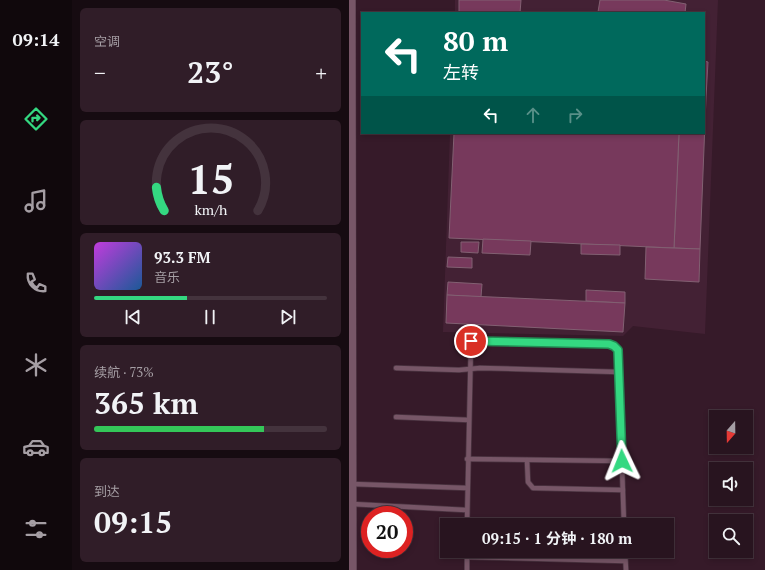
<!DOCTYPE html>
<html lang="zh">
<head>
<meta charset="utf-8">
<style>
	:root { --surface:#28141f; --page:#301d28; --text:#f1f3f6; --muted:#a59ea4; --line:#44333d; --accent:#34d881 }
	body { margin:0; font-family:"PT Serif","Noto Sans SC",serif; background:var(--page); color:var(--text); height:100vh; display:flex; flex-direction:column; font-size:15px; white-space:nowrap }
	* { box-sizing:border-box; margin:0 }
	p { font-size:13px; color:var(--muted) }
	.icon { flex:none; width:22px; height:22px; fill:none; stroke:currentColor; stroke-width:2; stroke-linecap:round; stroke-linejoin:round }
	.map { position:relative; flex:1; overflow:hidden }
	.side { display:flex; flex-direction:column; gap:8px; padding:8px; background:#160b11; width:277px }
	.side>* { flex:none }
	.guide { position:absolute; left:12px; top:12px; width:344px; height:122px; border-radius:0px; box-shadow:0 2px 6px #0003,0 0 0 1px var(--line); background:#00695c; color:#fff; overflow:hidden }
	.needle { width:26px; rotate:200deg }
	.buttons { position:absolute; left:360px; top:410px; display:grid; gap:8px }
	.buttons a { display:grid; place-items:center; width:44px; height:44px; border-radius:0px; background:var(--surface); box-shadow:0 2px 6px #0003,0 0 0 1px var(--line); font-size:20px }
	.speed { position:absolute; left:12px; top:506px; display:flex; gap:8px; font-size:20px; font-weight:700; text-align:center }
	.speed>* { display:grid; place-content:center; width:52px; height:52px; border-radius:50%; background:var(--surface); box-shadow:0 2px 6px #0003,0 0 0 1px var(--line); line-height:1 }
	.speed .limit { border:6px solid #d22; background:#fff; color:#111 }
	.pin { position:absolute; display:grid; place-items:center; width:34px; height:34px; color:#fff; margin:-17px; border:2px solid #fff; border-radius:50%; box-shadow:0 1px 4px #0007 }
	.me { position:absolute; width:44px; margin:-22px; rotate:358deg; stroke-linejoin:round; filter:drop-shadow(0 0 3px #0008) }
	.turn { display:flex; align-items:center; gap:14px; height:84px; padding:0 16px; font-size:18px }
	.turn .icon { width:52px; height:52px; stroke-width:2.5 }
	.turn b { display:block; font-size:28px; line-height:34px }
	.lanes { display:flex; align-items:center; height:38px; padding:0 16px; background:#0003; justify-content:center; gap:20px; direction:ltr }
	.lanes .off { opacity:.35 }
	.big { font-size:30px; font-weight:700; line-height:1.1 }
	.side .card { flex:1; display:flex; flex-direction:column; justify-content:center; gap:6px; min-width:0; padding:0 14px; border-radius:6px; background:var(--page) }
	.side .dial { align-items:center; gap:0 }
	.dial svg { height:104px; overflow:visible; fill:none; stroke:var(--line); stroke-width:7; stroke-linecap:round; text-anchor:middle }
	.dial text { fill:var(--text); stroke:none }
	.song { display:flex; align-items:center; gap:12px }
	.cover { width:48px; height:48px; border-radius:6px; background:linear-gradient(135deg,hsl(290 70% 55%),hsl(210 70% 35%)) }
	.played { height:4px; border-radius:2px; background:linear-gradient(90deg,var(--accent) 40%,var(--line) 40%) }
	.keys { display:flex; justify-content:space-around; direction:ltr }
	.heat { display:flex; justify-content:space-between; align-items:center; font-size:22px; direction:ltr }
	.charge { height:6px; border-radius:3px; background:linear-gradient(90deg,#34c759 73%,var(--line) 0) }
	.trip { position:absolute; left:91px; top:518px; width:234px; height:40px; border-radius:0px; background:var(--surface); box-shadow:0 2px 6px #0003,0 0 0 1px var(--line); font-weight:700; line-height:40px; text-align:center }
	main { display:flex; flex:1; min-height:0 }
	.tabs { display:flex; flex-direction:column; width:72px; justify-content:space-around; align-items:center; background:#10080c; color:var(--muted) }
	.tabs .icon { width:28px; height:28px }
	.tabs .selected { color:var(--accent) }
	.tabs b { font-size:18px; color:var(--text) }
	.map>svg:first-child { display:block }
	.built { fill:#432134 }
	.building { fill:#77395c; stroke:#826072 }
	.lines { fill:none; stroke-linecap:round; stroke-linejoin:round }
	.service-casing { stroke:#4d3643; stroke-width:6 }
	.minor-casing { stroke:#4d3643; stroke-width:10 }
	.service { stroke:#775667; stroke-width:4.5 }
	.minor { stroke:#775667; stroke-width:9 }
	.route-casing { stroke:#228c54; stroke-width:10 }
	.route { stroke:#34d881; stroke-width:7 }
</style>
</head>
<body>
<main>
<nav class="tabs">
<b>09:14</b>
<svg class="icon selected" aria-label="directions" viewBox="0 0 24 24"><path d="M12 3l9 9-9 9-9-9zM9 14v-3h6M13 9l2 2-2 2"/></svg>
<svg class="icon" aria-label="music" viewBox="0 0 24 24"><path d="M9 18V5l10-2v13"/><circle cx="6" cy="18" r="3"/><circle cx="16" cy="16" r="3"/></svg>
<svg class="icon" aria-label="phone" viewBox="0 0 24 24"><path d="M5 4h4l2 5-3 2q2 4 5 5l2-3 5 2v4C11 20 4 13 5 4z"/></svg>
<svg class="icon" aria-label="climate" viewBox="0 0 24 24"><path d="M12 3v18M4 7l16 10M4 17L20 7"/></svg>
<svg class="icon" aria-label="car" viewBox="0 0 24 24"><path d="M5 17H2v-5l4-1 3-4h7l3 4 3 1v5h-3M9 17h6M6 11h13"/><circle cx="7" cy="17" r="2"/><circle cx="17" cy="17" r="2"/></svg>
<svg class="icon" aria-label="filters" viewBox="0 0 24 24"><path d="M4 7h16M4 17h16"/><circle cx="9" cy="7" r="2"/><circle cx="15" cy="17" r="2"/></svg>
</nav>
<section class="side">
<div class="card"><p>空调</p>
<div class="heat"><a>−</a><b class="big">23°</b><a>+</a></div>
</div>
<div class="card dial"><svg viewBox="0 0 100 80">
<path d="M14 69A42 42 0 1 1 86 69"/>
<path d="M14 69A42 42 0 0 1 8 51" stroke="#34d881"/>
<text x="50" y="56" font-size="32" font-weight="700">15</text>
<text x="50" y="72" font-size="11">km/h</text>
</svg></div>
<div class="card">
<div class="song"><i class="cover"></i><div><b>93.3 FM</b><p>音乐</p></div></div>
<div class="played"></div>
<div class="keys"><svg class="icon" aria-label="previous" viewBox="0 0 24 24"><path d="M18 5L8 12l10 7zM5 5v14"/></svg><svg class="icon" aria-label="pause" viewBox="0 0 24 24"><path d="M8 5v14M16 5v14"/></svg><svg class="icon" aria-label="next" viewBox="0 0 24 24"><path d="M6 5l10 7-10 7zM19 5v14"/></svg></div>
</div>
<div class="card"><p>续航 · 73%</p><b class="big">365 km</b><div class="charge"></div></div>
<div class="card"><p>到达</p><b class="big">09:15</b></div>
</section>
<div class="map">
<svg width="416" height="570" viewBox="0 0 416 570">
	<rect width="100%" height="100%" fill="#361a29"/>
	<path class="built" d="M106,0H369L356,334L284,326L274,336L94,332L101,133H355V13H106Z"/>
	<g class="building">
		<path d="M110,0H172L171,13H110Z"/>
		<path d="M251,0H315L337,4L336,13H254L249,12Z"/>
		<path d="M355,61L359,62L357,97H355Z"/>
		<path d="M355,97H357L351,249L325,248L330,133H355Z"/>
		<path d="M105,133H330L325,248L100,238Z"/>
		<path d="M134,239L182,241L181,255L133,253Z"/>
		<path d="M112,242H130L129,253L112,252Z"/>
		<path d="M232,244L271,245V255L232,254Z"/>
		<path d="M297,247L351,249L350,282L296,279Z"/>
		<path d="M99,257L123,258V268L98,267Z"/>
		<path d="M99,282L133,284L132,297L98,295Z"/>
		<path d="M237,290L276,292V303L237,301Z"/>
		<path d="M98,295L276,303L274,332L97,323Z"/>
	</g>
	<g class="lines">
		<g class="service-casing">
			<g id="service">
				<path d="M47,368L110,370L131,368L270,372"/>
				<path d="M47,417L120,420"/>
				<path d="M118,459L273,461"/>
				<path d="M178,460L179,482L184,488L274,490"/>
				<path d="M3,484L118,488"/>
				<path d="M3,504L117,510"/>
				<path d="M118,525L122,341L260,344L265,346L269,350L275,525"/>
				<path d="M118,551V570"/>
				<path d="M276,551L277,570"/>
				<path d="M118,557L276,561"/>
			</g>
		</g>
		<g class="minor-casing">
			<path id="minor" d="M2,0L3,570"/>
		</g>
		<use href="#service" class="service"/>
		<use href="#minor" class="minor"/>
	</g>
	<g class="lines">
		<g class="route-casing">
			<path id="route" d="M122,341L260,344L265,346L269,350L273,461"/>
		</g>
		<use href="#route" class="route"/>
	</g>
</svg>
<div class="buttons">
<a><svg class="needle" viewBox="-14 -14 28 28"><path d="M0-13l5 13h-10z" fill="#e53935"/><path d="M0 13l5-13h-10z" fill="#a59ea4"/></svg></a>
<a><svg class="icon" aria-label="sound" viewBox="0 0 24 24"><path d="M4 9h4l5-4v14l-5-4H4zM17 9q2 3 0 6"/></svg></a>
<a><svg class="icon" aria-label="search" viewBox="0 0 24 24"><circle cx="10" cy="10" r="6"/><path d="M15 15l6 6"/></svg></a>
</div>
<div class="speed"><div class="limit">20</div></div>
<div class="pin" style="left:122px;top:341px;background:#d93025"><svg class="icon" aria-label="arrive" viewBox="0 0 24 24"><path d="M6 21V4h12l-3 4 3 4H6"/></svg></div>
<svg class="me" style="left:273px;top:461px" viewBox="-20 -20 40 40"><path d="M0-17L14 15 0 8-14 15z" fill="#34d881" stroke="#fff" stroke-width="4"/></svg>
<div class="trip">09:15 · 1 分钟 · 180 m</div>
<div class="guide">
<div class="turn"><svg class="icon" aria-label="left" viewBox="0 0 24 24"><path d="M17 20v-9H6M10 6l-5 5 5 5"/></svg><div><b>80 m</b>左转</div></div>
<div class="lanes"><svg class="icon" aria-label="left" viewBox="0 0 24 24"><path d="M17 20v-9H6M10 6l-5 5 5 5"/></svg><svg class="icon off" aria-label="ahead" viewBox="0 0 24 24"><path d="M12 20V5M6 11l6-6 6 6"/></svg><svg class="icon off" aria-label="right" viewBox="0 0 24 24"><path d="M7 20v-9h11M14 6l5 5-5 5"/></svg></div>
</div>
</div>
</main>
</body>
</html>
